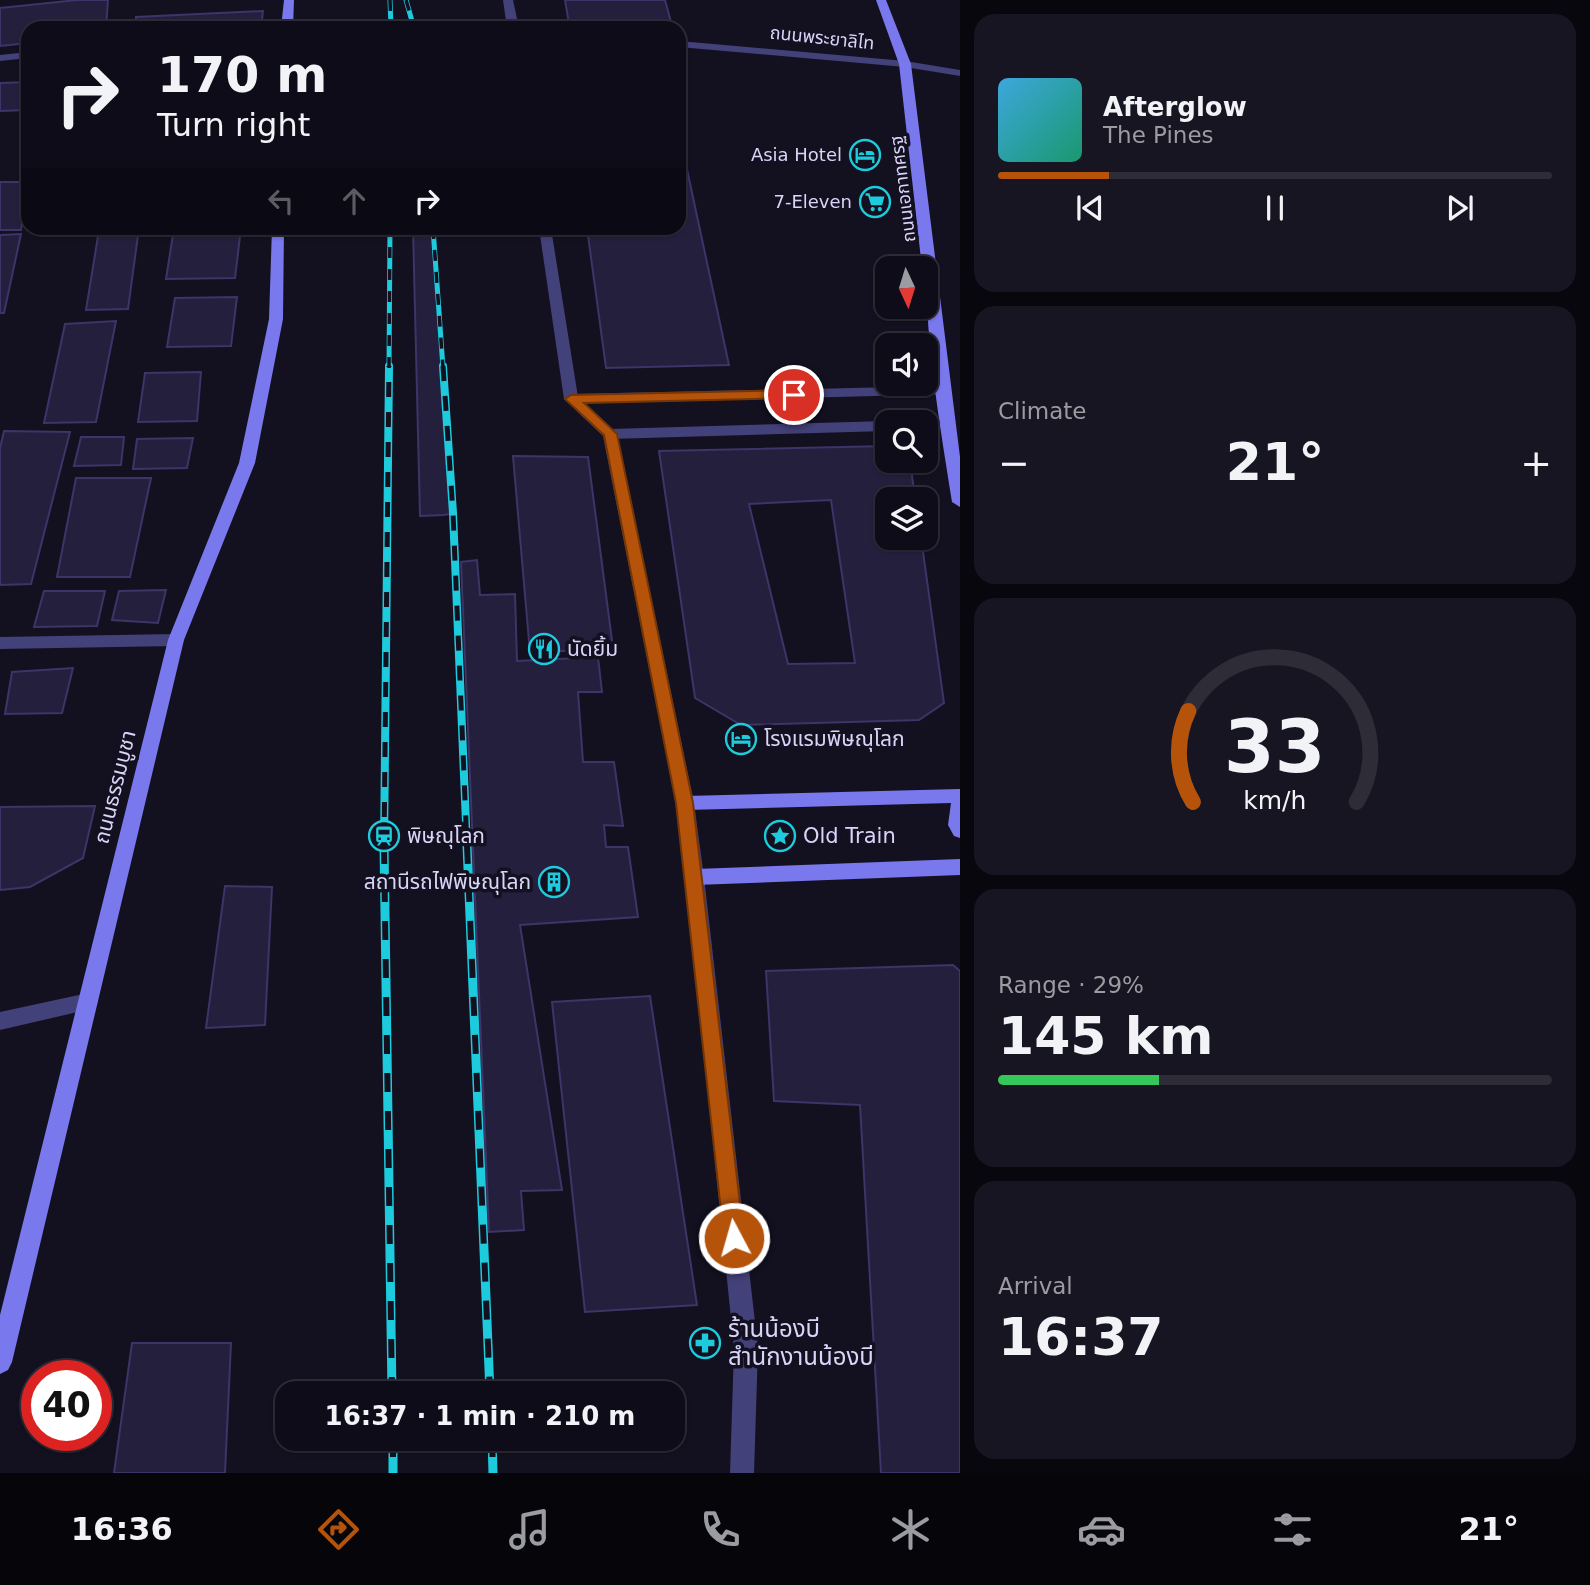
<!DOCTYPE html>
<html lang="en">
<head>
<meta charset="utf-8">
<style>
	:root { --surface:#0e0c18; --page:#171521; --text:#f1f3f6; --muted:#9b9ba2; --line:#2e2c37; --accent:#b45309 }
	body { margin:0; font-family:"DejaVu Sans","Noto Sans Thai",sans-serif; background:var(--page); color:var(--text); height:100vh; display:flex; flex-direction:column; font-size:26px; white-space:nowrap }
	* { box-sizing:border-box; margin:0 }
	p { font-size:23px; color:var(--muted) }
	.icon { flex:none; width:38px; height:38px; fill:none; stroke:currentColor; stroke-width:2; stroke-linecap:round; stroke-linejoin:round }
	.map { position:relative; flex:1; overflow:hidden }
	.panel { display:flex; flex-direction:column; gap:14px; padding:14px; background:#08070d; width:630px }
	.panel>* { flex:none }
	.hud { position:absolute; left:21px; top:21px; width:665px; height:214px; border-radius:21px; box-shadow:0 2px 5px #0004,0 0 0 2px var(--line); background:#0e0c18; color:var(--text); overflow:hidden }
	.needle { width:46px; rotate:176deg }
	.tools { position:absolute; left:875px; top:256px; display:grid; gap:14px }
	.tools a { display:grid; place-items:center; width:63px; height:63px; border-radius:14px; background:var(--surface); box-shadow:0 2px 5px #0004,0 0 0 2px var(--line); font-size:35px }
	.speed { position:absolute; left:21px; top:1360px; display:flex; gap:14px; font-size:35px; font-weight:700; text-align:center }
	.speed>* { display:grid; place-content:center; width:91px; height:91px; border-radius:50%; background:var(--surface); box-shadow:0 2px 5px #0004,0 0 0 2px var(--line); line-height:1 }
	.speed .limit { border:10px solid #d22; background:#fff; color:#111 }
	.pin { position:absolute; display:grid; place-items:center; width:60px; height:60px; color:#fff; margin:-30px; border:4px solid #fff; border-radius:50%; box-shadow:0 2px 7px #0007 }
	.me { position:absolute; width:77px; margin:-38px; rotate:354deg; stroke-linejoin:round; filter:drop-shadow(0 0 5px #0008) }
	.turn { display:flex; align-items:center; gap:24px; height:147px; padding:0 21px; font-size:32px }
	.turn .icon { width:91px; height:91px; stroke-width:2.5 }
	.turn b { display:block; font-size:49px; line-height:60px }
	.lanes { display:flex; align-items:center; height:66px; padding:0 21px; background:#0003; justify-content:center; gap:35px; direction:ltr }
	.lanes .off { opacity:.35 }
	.big { font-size:52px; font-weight:700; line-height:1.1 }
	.panel .card { flex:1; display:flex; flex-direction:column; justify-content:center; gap:10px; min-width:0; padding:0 24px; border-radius:21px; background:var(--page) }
	.panel .dial { align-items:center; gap:0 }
	.dial svg { height:182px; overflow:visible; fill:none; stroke:var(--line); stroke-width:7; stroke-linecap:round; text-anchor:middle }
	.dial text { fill:var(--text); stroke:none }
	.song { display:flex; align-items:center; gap:21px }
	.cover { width:84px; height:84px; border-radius:10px; background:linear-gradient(135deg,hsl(200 70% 55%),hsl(160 70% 35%)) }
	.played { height:7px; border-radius:4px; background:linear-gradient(90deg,var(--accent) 20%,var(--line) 20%) }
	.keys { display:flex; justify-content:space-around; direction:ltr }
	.heat { display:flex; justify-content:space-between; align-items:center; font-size:38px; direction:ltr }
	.charge { height:10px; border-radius:5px; background:linear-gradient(90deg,#34c759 29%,var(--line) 0) }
	.trip { position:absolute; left:275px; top:1381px; width:410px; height:70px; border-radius:21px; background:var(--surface); box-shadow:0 2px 5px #0004,0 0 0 2px var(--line); font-weight:700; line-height:70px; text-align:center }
	.menu { display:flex; height:112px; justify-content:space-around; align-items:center; background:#06050a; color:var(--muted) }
	.menu .icon { width:49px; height:49px }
	.menu .selected { color:var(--accent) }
	.menu b { font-size:32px; color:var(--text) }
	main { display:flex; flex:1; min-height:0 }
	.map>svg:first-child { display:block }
	.building { fill:#251f3e; stroke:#3d3467; stroke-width:2; fill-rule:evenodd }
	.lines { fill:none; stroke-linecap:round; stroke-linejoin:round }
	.service { fill:#434179; fill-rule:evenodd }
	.minor { fill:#434179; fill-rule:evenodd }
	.tertiary { fill:#434179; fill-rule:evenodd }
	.secondary { fill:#7a78ed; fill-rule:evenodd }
	.rail-far2-casing { stroke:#1ecbdc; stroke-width:5 }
	.rail-far1-casing { stroke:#1ecbdc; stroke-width:8 }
	.rail-casing { stroke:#1ecbdc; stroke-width:9 }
	.rail-far2 { stroke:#131020; stroke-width:3.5; stroke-dasharray:11; stroke-linecap:butt }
	.rail-far1 { stroke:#131020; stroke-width:5; stroke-dasharray:15; stroke-linecap:butt }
	.rail { stroke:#131020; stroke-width:6; stroke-dasharray:19; stroke-linecap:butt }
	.route { fill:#b45309; stroke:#753606; stroke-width:2 }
	.labels { text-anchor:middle; stroke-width:7; stroke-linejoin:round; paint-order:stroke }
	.far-street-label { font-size:18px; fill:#d9d5f9; stroke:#131020 }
	.far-poi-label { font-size:18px; fill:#d9d5f9; stroke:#131020; text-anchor:end }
	.poi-label { font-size:21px; fill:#d9d5f9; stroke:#131020; text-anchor:start }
	.street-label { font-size:21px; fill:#d9d5f9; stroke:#131020 }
	.near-poi-label { font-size:24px; fill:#d9d5f9; stroke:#131020; text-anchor:start }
</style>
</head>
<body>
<main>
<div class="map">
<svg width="960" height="1473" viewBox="0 0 960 1473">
	<rect width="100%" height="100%" fill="#131020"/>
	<g class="building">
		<path d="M77,0H108L106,28H28V43L0,46V8Z"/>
		<path d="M565,0H665L671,22L569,24Z"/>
		<path d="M263,11L261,28H136V17Z"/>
		<path d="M28,82V110L0,111V83Z"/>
		<path d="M679,132L729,365L606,368L587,228H679Z"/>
		<path d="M0,182H28L21,230H0Z"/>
		<path d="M139,228L128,309L86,310L99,230Z"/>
		<path d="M174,228H241L235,278L166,279Z"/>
		<path d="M413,228H433L453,513L444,515L420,516Z"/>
		<path d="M21,234L4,313H0V235Z"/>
		<path d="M237,297L231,346L167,347L175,298Z"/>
		<path d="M116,321L96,422L44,423L65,324Z"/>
		<path d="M201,372L197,421L138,422L145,373Z"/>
		<path d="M4,431L70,432L31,584L0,585V448Z"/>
		<path d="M81,437H124L121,465L74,466Z"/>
		<path d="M193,438L187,468L133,469L137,439Z"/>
		<path d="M887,446V460H910L915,499H887V537H921L944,703L919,720L741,725L695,698L659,451ZM831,500L855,663L788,664L749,504Z"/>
		<path d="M513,456L588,457L613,648L530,653Z"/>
		<path d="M76,478H151L130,577H57Z"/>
		<path d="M477,560L480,595L515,594L517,661L598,657L602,692H578L583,762H614L623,826L604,825L606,847H628L638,917L520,925L562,1190L521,1191L524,1230L489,1232L461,562Z"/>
		<path d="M166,590L158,623L112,620L119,591Z"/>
		<path d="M44,591H105L97,626L34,627Z"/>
		<path d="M73,668L62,713L5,714L12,672Z"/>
		<path d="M95,806L83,858L30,887L0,890V807Z"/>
		<path d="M225,886L272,887L265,1025L206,1028Z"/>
		<path d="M953,965L960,971V1473H881L860,1105L774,1101L766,971Z"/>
		<path d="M650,996L697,1305L585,1312L552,1002Z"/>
		<path d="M132,1343H231L225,1473H114Z"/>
	</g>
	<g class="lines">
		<g class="service">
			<path d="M944,386L951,391L949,394L571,404L564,399L571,394Z"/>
			<path d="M947,419L954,424L952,427L926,430V422H921Z"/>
			<path d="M887,421V431L610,439L603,434L610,429Z"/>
		</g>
		<g class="minor">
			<path d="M28,52V58L0,61V55Z"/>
			<path d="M176,634L184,640L176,646L0,649V637Z"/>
			<path d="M88,993L95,996L98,1002L95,1008L0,1030V1012Z"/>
		</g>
		<g class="tertiary">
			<path d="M503,0H513L519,28H507Z"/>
			<path d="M679,41L905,61L960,70V76L905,67L679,47Z"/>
			<path d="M539,228H551L578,397L617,434L694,803L704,877L758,1348L754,1473H730L734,1348L686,877L676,803L603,436L564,399Z"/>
		</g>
		<g class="secondary">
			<path d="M284,0H294L293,28H281Z"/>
			<path d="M876,0H886L911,64L960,457V507L952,502C940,425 926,346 926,268H922L899,64Z"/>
			<path d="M272,228H284L283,319L255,463L184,640L12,1362L8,1370L0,1374V1315L168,640L239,463L269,319Z"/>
			<path d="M960,789V838L954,836L948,825L951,803L685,810L679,808L676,803L679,798L685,796Z"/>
			<path d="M960,859V875L695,885L688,882L686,877L688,872L695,869Z"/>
		</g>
		<g class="rail-far2-casing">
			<g id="rail-far2">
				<path d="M390,0L391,28"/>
				<path d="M406,0L414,28"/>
				<path d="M433,228L443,368"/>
				<path d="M389,368L390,228"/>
			</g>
		</g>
		<g class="rail-far1-casing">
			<g id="rail-far1">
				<path d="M443,366L453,513L467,847"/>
				<path d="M384,847L389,366"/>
			</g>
		</g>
		<g class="rail-casing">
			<g id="rail">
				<path d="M384,845L392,1393"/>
				<path d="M467,845L490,1393"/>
				<path d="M393,1438V1473"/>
				<path d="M492,1438L493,1473"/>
			</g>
		</g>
		<use href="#rail-far2" class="rail-far2"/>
		<use href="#rail-far1" class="rail-far1"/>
		<use href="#rail" class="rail"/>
	</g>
	<path class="route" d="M794,390L799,392V398L584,403L617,434L693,803L744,1238L741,1244L734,1247L727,1244L724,1238L676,803L604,435L565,399L571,395Z"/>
	<defs>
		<g id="hotel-ring" transform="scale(1.575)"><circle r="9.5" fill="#131020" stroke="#1ecbdc" stroke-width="1.5"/><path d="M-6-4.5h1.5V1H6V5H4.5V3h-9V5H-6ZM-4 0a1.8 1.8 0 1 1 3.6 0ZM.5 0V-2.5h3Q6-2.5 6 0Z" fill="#1ecbdc"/></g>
		<g id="supermarket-ring" transform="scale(1.575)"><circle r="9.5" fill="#131020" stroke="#1ecbdc" stroke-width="1.5"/><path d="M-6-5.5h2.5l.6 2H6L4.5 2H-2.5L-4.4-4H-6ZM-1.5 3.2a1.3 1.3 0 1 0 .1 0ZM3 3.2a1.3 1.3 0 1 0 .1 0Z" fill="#1ecbdc"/></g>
		<g id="restaurant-ring" transform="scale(1.575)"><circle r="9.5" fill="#131020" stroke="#1ecbdc" stroke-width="1.5"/><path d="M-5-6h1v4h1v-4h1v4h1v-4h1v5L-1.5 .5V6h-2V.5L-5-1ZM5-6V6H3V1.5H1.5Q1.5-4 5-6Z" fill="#1ecbdc"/></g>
		<g id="station-ring" transform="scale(1.575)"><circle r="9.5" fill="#131020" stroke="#1ecbdc" stroke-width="1.5"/><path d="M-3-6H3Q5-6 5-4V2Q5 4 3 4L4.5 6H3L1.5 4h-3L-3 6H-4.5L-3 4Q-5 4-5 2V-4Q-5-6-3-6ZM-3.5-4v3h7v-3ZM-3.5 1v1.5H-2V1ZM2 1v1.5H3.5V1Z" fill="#1ecbdc"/></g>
		<g id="sight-ring" transform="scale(1.575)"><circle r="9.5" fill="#131020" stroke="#1ecbdc" stroke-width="1.5"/><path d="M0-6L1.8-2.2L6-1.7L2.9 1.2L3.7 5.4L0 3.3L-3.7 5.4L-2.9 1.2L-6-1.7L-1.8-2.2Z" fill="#1ecbdc"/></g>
		<g id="building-ring" transform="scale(1.575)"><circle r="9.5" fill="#131020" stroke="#1ecbdc" stroke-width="1.5"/><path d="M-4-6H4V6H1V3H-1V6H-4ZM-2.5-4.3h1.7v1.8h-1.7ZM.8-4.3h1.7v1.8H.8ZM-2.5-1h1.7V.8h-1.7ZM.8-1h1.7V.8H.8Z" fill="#1ecbdc"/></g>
		<g id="pharmacy-ring" transform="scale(1.575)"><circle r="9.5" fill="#131020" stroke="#1ecbdc" stroke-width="1.5"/><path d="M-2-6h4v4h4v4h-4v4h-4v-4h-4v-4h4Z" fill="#1ecbdc"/></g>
	</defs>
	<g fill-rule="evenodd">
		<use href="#hotel-ring" x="865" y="155"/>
		<use href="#supermarket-ring" x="875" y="202"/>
		<use href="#restaurant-ring" x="544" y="649"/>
		<use href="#hotel-ring" x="741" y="739"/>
		<use href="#station-ring" x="384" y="836"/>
		<use href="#sight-ring" x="780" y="836"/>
		<use href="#building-ring" x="554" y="882"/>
		<use href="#pharmacy-ring" x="705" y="1343"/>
	</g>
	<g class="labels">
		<g class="far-street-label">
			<text transform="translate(822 38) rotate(6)" y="6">ถนนพระยาลิไท</text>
			<text transform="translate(903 189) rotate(-97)" y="6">ถนนเอกาทศรฐ</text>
		</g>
		<g class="far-poi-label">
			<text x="842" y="161">Asia Hotel</text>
			<text x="852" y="208">7-Eleven</text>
		</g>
		<g class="poi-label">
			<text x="567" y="656">นัดยิ้ม</text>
			<text x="764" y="746">โรงแรมพิษณุโลก</text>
			<text x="407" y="843">พิษณุโลก</text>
			<text x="803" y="843">Old Train</text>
			<text x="531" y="889" text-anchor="end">สถานีรถไฟพิษณุโลก</text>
		</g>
		<g class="street-label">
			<text transform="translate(115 787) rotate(-76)" y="7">ถนนธรรมบูชา</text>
		</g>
		<g class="near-poi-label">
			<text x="728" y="1337">ร้านน้องบี<tspan x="728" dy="28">สำนักงานน้องบี</tspan></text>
		</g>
	</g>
</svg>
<div class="tools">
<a><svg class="needle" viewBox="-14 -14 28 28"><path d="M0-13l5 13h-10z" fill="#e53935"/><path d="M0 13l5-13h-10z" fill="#9b9ba2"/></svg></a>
<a><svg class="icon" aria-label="sound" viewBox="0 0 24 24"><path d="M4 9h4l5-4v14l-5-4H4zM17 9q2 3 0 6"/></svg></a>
<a><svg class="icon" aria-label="search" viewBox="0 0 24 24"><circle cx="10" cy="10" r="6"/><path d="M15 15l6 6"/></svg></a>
<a><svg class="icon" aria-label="layers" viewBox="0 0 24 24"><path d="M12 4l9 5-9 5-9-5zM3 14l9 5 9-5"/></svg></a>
</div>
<div class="speed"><div class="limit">40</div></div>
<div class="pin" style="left:794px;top:395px;background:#d93025"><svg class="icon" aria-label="arrive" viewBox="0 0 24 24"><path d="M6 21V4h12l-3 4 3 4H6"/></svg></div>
<svg class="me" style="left:734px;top:1238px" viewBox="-20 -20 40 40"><circle r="17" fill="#b45309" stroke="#fff" stroke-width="3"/><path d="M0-11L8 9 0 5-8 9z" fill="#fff"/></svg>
<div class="trip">16:37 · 1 min · 210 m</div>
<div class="hud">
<div class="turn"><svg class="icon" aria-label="right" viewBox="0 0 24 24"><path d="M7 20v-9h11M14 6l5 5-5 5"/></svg><div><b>170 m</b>Turn right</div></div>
<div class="lanes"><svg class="icon off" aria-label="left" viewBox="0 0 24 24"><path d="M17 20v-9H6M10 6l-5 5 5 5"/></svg><svg class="icon off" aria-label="ahead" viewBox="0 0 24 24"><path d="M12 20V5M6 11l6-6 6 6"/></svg><svg class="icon" aria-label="right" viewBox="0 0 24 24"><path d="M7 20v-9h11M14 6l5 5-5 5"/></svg></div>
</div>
</div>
<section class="panel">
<div class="card">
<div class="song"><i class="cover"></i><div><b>Afterglow</b><p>The Pines</p></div></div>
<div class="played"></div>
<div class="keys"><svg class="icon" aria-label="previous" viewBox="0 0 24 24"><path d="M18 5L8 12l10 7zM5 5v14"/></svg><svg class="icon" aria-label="pause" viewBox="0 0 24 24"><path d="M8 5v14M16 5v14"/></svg><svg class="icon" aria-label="next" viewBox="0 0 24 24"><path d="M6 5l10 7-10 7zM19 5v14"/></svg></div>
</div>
<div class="card"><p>Climate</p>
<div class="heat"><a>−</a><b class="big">21°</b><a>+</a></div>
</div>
<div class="card dial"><svg viewBox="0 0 100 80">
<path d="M14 69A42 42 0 1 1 86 69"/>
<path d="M14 69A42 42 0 0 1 12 29" stroke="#b45309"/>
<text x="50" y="56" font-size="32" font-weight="700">33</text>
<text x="50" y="72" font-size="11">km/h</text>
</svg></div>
<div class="card"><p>Range · 29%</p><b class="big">145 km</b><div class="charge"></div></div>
<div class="card"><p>Arrival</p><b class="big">16:37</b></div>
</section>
</main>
<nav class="menu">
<b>16:36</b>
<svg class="icon selected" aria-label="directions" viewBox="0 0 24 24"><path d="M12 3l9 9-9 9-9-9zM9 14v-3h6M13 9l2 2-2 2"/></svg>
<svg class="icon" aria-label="music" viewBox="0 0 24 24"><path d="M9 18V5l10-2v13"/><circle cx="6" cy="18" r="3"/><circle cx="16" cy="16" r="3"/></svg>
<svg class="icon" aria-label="phone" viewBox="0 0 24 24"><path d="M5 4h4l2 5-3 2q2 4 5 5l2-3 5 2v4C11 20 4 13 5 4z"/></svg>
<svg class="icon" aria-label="climate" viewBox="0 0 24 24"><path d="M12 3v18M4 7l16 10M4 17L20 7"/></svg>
<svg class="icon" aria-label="car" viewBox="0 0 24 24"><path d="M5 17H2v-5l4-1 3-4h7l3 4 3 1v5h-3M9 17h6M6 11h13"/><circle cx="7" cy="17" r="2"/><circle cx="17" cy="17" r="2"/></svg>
<svg class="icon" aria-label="filters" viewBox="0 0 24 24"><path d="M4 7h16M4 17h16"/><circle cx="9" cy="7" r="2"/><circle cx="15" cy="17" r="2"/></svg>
<b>21°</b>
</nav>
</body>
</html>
